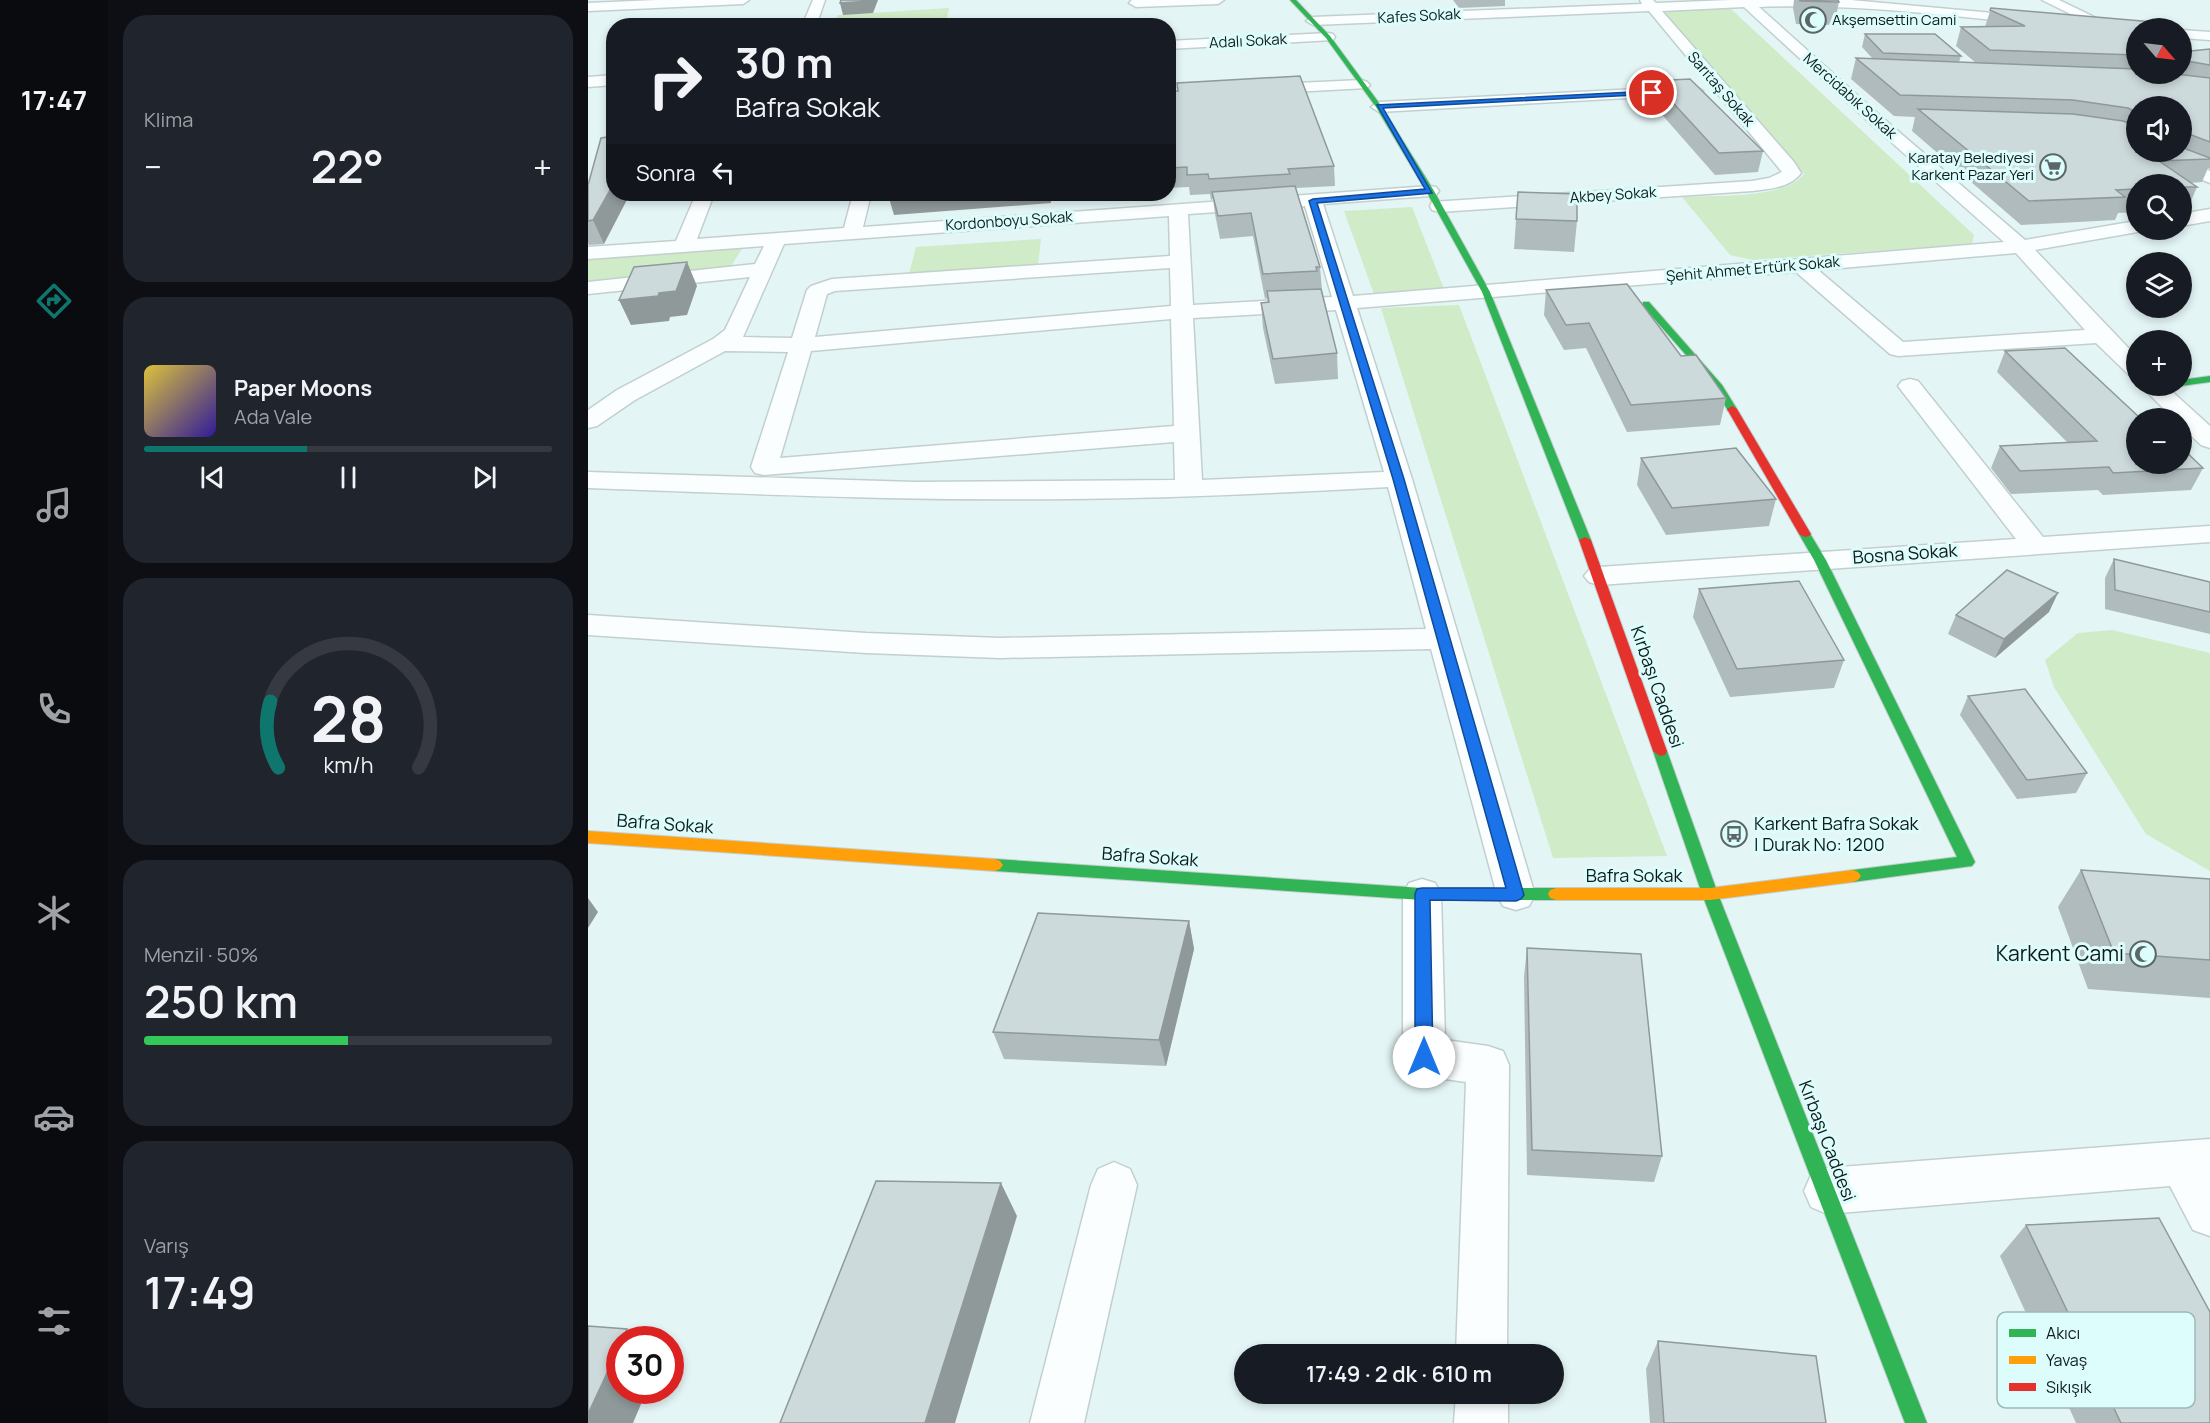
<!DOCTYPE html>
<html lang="tr">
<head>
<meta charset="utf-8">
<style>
	:root { --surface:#171b24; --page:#20242c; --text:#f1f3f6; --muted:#9ea1a6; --line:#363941; --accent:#0f766e }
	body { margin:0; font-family:Manrope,sans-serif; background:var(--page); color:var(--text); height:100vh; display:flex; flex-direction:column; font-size:22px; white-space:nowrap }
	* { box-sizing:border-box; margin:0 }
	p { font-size:20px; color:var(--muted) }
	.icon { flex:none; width:33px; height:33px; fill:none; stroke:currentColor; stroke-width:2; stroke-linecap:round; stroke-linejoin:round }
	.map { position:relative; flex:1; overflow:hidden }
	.details { display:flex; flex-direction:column; gap:15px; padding:15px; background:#0d0f14; width:480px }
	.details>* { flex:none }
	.hud { position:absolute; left:18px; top:18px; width:570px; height:183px; border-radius:24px; box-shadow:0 3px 9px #0003; background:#171b24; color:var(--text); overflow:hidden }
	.needle { width:39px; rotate:118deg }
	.buttons { position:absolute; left:1538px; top:18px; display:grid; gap:12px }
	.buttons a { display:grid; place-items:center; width:66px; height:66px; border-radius:50%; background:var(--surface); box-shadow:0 3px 9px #0003; font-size:30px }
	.speed { position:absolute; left:18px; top:1326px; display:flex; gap:12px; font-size:30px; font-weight:700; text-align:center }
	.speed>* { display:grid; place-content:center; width:78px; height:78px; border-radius:50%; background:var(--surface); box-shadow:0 3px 9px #0003; line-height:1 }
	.speed .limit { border:9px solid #d22; background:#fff; color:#111 }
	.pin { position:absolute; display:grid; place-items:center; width:51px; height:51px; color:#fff; margin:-26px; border:3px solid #fff; border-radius:50%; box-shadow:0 2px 6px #0007 }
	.me { position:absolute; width:66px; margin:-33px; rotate:0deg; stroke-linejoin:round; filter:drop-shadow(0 0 4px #0008) }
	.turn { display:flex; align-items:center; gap:21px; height:126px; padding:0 30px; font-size:27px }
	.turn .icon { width:78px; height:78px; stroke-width:2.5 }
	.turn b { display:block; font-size:42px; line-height:51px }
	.then { display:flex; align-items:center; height:57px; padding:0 30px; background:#0003; gap:12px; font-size:22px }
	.big { font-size:45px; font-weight:600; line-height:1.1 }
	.details .tile { flex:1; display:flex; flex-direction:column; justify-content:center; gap:9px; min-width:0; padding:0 21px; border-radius:24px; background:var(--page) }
	.details .dial { align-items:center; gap:0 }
	.dial svg { height:156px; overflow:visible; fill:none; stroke:var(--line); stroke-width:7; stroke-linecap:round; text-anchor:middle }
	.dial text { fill:var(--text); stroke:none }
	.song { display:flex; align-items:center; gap:18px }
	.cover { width:72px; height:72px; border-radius:9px; background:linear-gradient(135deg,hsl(50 70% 55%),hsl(250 70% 35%)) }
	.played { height:6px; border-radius:3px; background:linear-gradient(90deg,var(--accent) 40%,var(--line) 40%) }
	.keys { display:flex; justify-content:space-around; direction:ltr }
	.heat { display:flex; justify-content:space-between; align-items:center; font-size:33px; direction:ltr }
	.charge { height:9px; border-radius:4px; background:linear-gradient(90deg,#34c759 50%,var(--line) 0) }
	.trip { position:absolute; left:646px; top:1344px; width:330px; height:60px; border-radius:30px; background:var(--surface); box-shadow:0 3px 9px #0003; font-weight:600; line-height:60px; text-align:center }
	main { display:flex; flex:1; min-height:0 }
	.menu { display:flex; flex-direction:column; width:108px; justify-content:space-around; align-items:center; background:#090b0e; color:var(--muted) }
	.menu .icon { width:42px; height:42px }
	.menu .active { color:var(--accent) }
	.menu b { font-size:27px; color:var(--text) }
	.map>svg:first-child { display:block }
	.green { fill:#cfebc8 }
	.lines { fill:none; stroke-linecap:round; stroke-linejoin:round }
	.street-casing { stroke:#c2cfcf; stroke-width:3 }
	.fast-casing { stroke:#c2cfcf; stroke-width:2 }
	.slow-casing { stroke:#c2cfcf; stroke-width:2 }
	.jam-casing { stroke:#c2cfcf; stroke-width:2 }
	.street { fill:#fbfefe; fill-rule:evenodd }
	.fast { fill:#30b455; fill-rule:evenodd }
	.slow { fill:#ff9f0a; fill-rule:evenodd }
	.jam { fill:#e5322d; fill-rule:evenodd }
	.wall { fill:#b0bbbd; fill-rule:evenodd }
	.shaded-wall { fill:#90999a }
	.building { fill:#cddadc; stroke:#90999a; stroke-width:1.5 }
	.route { fill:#1a73e8; stroke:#114b97; stroke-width:1.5 }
	.labels { text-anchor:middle; stroke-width:6; stroke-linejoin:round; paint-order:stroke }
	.far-street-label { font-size:15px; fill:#0f1b1b; stroke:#ddfcfc }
	.far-poi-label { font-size:15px; fill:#0f1b1b; stroke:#ddfcfc; text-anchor:start }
	.street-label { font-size:18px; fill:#0f1b1b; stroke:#ddfcfc }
	.poi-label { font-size:18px; fill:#0f1b1b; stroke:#ddfcfc; text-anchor:start }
	.near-poi-label { font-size:21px; fill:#0f1b1b; stroke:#ddfcfc; text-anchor:end }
	.key { fill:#ddfcfc; stroke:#9fb8b8; stroke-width:1.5 }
	.key-label { font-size:16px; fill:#0f1b1b }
</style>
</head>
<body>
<main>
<nav class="menu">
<b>17:47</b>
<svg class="icon active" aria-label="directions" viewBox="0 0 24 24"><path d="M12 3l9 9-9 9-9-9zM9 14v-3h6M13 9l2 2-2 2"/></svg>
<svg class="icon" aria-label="music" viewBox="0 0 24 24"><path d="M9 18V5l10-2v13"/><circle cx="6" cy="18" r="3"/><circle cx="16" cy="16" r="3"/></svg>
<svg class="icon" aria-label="phone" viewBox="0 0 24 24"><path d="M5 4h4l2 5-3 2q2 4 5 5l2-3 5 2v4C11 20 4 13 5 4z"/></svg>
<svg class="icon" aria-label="climate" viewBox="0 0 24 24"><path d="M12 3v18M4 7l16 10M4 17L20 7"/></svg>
<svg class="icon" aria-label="car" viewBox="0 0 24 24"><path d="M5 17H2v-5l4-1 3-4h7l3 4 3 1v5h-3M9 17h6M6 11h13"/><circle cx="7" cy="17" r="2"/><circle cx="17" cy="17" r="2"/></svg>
<svg class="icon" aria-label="filters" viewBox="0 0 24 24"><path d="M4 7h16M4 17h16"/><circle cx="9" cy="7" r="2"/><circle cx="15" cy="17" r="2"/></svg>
</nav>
<section class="details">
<div class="tile"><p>Klima</p>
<div class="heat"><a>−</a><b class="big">22°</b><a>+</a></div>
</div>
<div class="tile">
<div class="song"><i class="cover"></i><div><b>Paper Moons</b><p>Ada Vale</p></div></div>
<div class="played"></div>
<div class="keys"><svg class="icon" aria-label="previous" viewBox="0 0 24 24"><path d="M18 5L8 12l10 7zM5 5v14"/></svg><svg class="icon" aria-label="pause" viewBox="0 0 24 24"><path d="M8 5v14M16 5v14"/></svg><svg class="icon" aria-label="next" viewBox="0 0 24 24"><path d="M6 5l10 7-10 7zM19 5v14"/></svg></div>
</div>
<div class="tile dial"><svg viewBox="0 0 100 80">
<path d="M14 69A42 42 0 1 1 86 69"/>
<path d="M14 69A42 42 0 0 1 10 35" stroke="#0f766e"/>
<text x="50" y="56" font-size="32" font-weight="700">28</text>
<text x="50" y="72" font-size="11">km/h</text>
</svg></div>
<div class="tile"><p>Menzil · 50%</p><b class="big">250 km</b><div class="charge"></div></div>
<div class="tile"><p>Varış</p><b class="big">17:49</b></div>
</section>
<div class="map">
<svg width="1622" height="1423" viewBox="0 0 1622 1423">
	<rect width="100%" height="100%" fill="#e4f5f5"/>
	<g class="green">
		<path d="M361,8L358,25L246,26L250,15Z"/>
		<path d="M1132,8L1143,9L1386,235L1384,244L1165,260L1142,255L1094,197C1125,195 1196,200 1216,174L1075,12Z"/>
		<path d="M824,207L856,289L786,294L756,211Z"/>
		<path d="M453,239L450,265L321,274L328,247Z"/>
		<path d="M155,247L142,268L0,282V260Z"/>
		<path d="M871,305L1079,856L965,858L793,308Z"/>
		<path d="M1524,630L1622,653V871L1558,834L1466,687L1457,660L1490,633Z"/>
	</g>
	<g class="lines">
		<g class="street-casing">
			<g id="street">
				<path d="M68,0H161L155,4L0,11V3Z"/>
				<path d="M225,0H237L228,26H214Z"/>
				<path d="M544,0H636L630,4L548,7L541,3Z"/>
				<path d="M1052,0H1065L1068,3L1142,0H1263L1450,17L1452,20L1450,23L1445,24C1354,15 1262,3 1171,7L1297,120L1437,240L1548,221V230H1556L1555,231L1447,250L1548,356V376L1540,374L1508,343L1310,356L1302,354L1208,272L769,308L824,479L947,895L941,906L928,910L915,906L909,895L843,649L412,658L278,653L0,635V615L278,633L412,638L838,629L800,487C694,493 588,498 482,499C321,501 161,494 0,488V472L326,482L587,480L586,442L176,475L167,473L163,467L200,352L137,351L47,400L9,426L0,428V410L29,390L125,339L137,330L162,277L0,294V282L167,264L176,246L0,259V247L88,241L108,194H126L109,239L256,228L265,194H283L275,227L842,186L848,187L851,191L848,195L842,196L735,204L765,296L1416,242L1285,126L1156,7L1074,11L1206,162L1213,173C1202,188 1181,189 1164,191L851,212L844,210L842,206L844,202L1164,181L1181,178L1194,172L1061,11L725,25L718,21L725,17L1054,4ZM717,206L744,297L605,305L600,214ZM581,216L582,256L244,279L223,286L219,290L204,338L155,337L196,244ZM1428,253L1497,330L1315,342L1230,270ZM582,268L583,306L227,337L239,294L247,291ZM748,310L796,472L614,480L605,318ZM583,319L586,426L192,458L223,351Z"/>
				<path d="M1454,0H1471L1527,27L1525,30H1515Z"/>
				<path d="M1593,30L1622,32V40L1593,38Z"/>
				<path d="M740,33L745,34L747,37L745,40L580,49V41Z"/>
				<path d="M26,75V85L0,87V77Z"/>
				<path d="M774,80L779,82L782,85L779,88L580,99V89Z"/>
				<path d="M1107,86L1115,91L1112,94L791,112L783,107L791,102Z"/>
				<path d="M1554,152H1576L1622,171V183L1557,156Z"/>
				<path d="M1622,209V221L1593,226V214Z"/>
				<path d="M1322,379L1330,381L1455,537L1622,526V542L1011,585L1001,582L996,576L1001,570L1011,567L1428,539L1310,386L1314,381Z"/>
				<path d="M1553,386H1578L1622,426V448L1613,445L1593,426V418H1585Z"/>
				<path d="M834,879L847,883L853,894L857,1040L900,1046L915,1051L921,1065L919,1354H868L878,1082L836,1076L821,1071L815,1057V894L821,883Z"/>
				<path d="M1622,1139V1236L1605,1230L1582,1186L1239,1214L1223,1207L1216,1191L1223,1175L1239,1168Z"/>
				<path d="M526,1162L542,1169L549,1185L496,1423H442L503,1185L510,1169Z"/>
				<path d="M868,1394H920V1423H866Z"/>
			</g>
		</g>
		<g class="fast-casing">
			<g id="fast">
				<path d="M702,0H708L742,36L794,107L846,191L902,292L1003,540L1001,542L997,543L991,540L894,292L838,191L788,107L738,38Z"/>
				<path d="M1055,302H1061L1134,385L1149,409L1148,411H1140L1127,388L1055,306Z"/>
				<path d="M1622,376V382L1593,386H1591L1593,380Z"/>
				<path d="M1217,531L1221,532L1238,560L1387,862L1384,866L1265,882L1260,880L1257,876L1260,872L1265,870L1369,857L1226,560L1211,534Z"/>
				<path d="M1072,746L1079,751L1130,894L1339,1423H1317L1114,894L1065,751Z"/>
				<path d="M407,859L834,888H968L974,890L976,894L974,898L968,900H834L407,871L402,869L399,865L402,861Z"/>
			</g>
		</g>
		<g class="slow-casing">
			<g id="slow">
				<path d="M0,831L407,859L412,861L415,865L412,869L407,871L0,843Z"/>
				<path d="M1265,870L1270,872L1273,876L1270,880L1265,882L1122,900H968L962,898L960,894L962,890L968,888H1122Z"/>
			</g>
		</g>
		<g class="jam-casing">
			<g id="jam">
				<path d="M1144,406L1149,409L1223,534L1221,536L1217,537L1211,534L1139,409Z"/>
				<path d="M997,537L1003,540L1079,751L1077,755L1072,756L1065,751L991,540Z"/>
			</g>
		</g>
		<use href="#street" class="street"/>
		<use href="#fast" class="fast"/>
		<use href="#slow" class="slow"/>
		<use href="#jam" class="jam"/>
	</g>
	<g class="wall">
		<path d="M865,0H917V6L871,8Z"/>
		<path d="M1206,0H1250L1251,2L1246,25L1208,24L1205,8Z"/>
		<path d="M1403,8L1548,28V74H1593V52L1622,49V169L1620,168L1614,182L1603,183L1609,187L1599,210H1593V184H1548V212L1530,213L1527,220L1433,225L1324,131L1327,117L1306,116L1263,79L1268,58L1285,59L1274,47L1277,34L1373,56L1371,62L1388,63L1368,46L1373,27H1397ZM1548,106H1593V152H1548Z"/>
		<path d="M1065,81L1175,151L1170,172L1127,175L1062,101Z"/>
		<path d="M580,91L746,166L747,186L708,188L732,267L734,290L749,353L750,379L687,384L675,328L673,303H680L679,298L677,299L665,236L632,239L627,214L625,199L623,200L622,194L602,195L601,187L580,188Z"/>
		<path d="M0,185L16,244L1,245L0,243Z"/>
		<path d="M930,192L989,221L986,252L926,249Z"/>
		<path d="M958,290L1093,356L1138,398L1132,425L1039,432L998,348L976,350L956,315Z"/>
		<path d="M1417,351L1548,464L1615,468L1603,490L1515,495L1510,490L1423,494L1403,468L1412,446L1479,442L1409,372Z"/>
		<path d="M1053,458L1188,499L1181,526L1078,535L1049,485Z"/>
		<path d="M1526,559L1622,582V634L1517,609V578Z"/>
		<path d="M1111,589L1256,660L1246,688L1142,697L1105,617Z"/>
		<path d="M1461,612L1407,658L1360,634L1368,615Z"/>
		<path d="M1380,696L1499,773L1488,793L1429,799L1372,715Z"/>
		<path d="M1493,870L1622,879V998L1500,989L1470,907Z"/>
		<path d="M601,921L606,949L578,1066L416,1059L405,1032Z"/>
		<path d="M939,948L1074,1156L1066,1182L939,1175L936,976Z"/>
		<path d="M1438,1225L1622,1423H1488L1412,1256Z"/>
		<path d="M1070,1341L1238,1423H1062L1058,1369Z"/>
	</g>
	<g class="shaded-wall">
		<path d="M282,0H290L285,13L255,15L252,3Z"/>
		<path d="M26,183V194H42L16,244L5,220Z"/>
		<path d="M317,194H462L463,203L306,215L300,195Z"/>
		<path d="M99,262L109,286L99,315L82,317L81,321L43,325L31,300L71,293Z"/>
		<path d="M1470,593L1461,612L1407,658L1416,639Z"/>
		<path d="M0,898L10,912L0,928Z"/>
		<path d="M601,921L606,949L578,1066L571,1040Z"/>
		<path d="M413,1183L429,1216L367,1423H337Z"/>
		<path d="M39,1329L52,1340H34Z"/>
		<path d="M32,1345V1390H59L45,1423H0V1414Z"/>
	</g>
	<g class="building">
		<path d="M253,0H282V1L252,3Z"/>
		<path d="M1212,0H1250L1251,2L1212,1Z"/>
		<path d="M1403,8L1565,22V28H1548V55L1402,50L1373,27L1437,26L1402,10Z"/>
		<path d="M1277,34H1347L1373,56L1295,53Z"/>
		<path d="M1622,49V65L1593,60V52Z"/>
		<path d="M1268,58L1548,69V74H1588L1622,78V142L1593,131V106H1548V112L1540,108L1485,100L1312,95Z"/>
		<path d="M712,76L746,166L700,169L702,174L621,179L620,174L599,175V167L580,168V91H590L589,83Z"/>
		<path d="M1102,79L1175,151L1131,153L1065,81Z"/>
		<path d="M1330,109L1485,114L1535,121L1548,126V152H1593V147L1622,158V159L1571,161L1609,187H1593V184H1548V189L1528,190L1537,197L1441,201Z"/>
		<path d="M26,136V183L5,220L0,221V185L13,138Z"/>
		<path d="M707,186L732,267H728L729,271L675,274L663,213L630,216L624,192Z"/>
		<path d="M930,192L989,194V221L928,219Z"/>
		<path d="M99,262L88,291L71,293L70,296L31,300L46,267Z"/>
		<path d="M1039,284L1093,356L1108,355L1138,398L1043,405L1001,323L978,325L958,290Z"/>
		<path d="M733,289L749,353L685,359L673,303L681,302L679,291Z"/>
		<path d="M1477,348L1552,418H1548V464H1593V447L1615,468L1525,473L1521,467L1432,471L1412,446L1509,441L1417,351Z"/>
		<path d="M1148,448L1188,499L1084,508L1053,458Z"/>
		<path d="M1526,559L1622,582V612L1527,590Z"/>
		<path d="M1419,570L1470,593L1416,639L1368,615Z"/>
		<path d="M1211,581L1256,660L1149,669L1111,589Z"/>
		<path d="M1437,689L1499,773L1439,780L1380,696Z"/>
		<path d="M1493,870L1622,879V960L1526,953Z"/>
		<path d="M450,913L601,921L571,1040L405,1032Z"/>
		<path d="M939,948L1053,954L1074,1156L944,1150Z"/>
		<path d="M288,1181L413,1183L337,1423H192Z"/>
		<path d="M1571,1218L1622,1312V1423H1533L1438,1225Z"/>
		<path d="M0,1326L39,1329L34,1340H32V1345L0,1414Z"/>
		<path d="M1070,1341L1228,1356L1238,1423H1076Z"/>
	</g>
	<path class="route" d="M1064,91L1066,94L795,108L844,193L729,203L816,479L936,895L933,899L928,901L842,900L845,1057L842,1063L836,1065L830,1063L827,1057V894L829,889L834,888H918L805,479L721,201L725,199L837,189L789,105Z"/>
	<defs>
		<g id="mosque-ring" transform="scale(1.35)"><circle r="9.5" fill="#ddfcfc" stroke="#5a6767" stroke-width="1.5"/><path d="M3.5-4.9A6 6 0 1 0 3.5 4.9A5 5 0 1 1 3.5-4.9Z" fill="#5a6767"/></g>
		<g id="supermarket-ring" transform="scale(1.35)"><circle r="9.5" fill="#ddfcfc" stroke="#5a6767" stroke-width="1.5"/><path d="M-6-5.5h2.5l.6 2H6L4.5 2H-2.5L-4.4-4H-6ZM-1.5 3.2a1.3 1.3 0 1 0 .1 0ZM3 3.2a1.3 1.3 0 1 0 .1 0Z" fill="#5a6767"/></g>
		<g id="bus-ring" transform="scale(1.35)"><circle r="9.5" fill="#ddfcfc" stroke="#5a6767" stroke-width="1.5"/><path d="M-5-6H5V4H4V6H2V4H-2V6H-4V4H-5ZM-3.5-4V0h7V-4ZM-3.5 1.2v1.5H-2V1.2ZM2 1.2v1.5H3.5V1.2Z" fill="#5a6767"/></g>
	</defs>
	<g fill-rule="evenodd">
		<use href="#mosque-ring" x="1225" y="20"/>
		<use href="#supermarket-ring" x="1465" y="167"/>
		<use href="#bus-ring" x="1146" y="834"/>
		<use href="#mosque-ring" x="1555" y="954"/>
	</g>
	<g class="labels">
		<g class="far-street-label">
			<text transform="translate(831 16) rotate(-3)" y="5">Kafes Sokak</text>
			<text transform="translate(660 41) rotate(-3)" y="5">Adalı Sokak</text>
			<text transform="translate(1133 89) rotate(49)" y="5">Sarıtaş Sokak</text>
			<text transform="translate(1262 96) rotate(42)" y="5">Mercidabık Sokak</text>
			<text transform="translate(1025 195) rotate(-4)" y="5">Akbey Sokak</text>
			<text transform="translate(421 221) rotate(-4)" y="5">Kordonboyu Sokak</text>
			<text transform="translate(1165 269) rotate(-5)" y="5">Şehit Ahmet Ertürk Sokak</text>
		</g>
		<g class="far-poi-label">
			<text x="1244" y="25">Akşemsettin Cami</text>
			<text x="1446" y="163" text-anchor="end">Karatay Belediyesi<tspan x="1446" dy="17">Karkent Pazar Yeri</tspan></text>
		</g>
		<g class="street-label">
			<text transform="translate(1317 554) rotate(-4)" y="6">Bosna Sokak</text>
			<text transform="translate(1069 687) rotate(71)" y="6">Kırbaşı Caddesi</text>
			<text transform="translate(77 824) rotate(4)" y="6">Bafra Sokak</text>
			<text transform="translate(562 857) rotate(4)" y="6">Bafra Sokak</text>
			<text x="1046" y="882">Bafra Sokak</text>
			<text transform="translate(1239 1141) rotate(69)" y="6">Kırbaşı Caddesi</text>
		</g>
		<g class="poi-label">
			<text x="1166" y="830">Karkent Bafra Sokak<tspan x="1166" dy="21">| Durak No: 1200</tspan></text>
		</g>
		<g class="near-poi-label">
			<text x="1536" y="961">Karkent Cami</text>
		</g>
	</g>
	<rect x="1409" y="1312" width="198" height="96" rx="9" class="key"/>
	<rect x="1421" y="1329" width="27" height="8" fill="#30b455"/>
	<rect x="1421" y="1356" width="27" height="8" fill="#ff9f0a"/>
	<rect x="1421" y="1383" width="27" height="8" fill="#e5322d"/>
	<g class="key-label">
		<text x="1458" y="1339">Akıcı</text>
		<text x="1458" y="1366">Yavaş</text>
		<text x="1458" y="1393">Sıkışık</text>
	</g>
</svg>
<div class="buttons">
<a><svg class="needle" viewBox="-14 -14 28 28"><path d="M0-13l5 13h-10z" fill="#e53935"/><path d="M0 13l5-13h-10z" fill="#9ea1a6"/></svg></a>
<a><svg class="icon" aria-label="sound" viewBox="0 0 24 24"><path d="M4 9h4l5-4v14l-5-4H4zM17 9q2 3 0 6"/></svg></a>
<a><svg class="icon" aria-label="search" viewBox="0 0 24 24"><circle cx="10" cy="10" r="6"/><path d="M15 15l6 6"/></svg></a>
<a><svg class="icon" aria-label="layers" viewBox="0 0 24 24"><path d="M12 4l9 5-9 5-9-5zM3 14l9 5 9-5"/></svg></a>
<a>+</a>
<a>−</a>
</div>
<div class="speed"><div class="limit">30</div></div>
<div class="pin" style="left:1064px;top:93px;background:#d93025"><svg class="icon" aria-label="arrive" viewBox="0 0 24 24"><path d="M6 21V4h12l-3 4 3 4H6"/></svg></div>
<svg class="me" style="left:836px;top:1057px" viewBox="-20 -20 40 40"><circle r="19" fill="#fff"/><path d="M0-13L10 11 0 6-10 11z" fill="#1a73e8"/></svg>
<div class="trip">17:49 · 2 dk · 610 m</div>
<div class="hud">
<div class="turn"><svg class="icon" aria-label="right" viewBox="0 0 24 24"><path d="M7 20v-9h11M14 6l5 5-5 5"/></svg><div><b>30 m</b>Bafra Sokak</div></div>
<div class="then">Sonra<svg class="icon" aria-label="left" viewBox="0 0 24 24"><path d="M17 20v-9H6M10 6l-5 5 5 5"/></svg></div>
</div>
</div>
</main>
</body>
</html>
